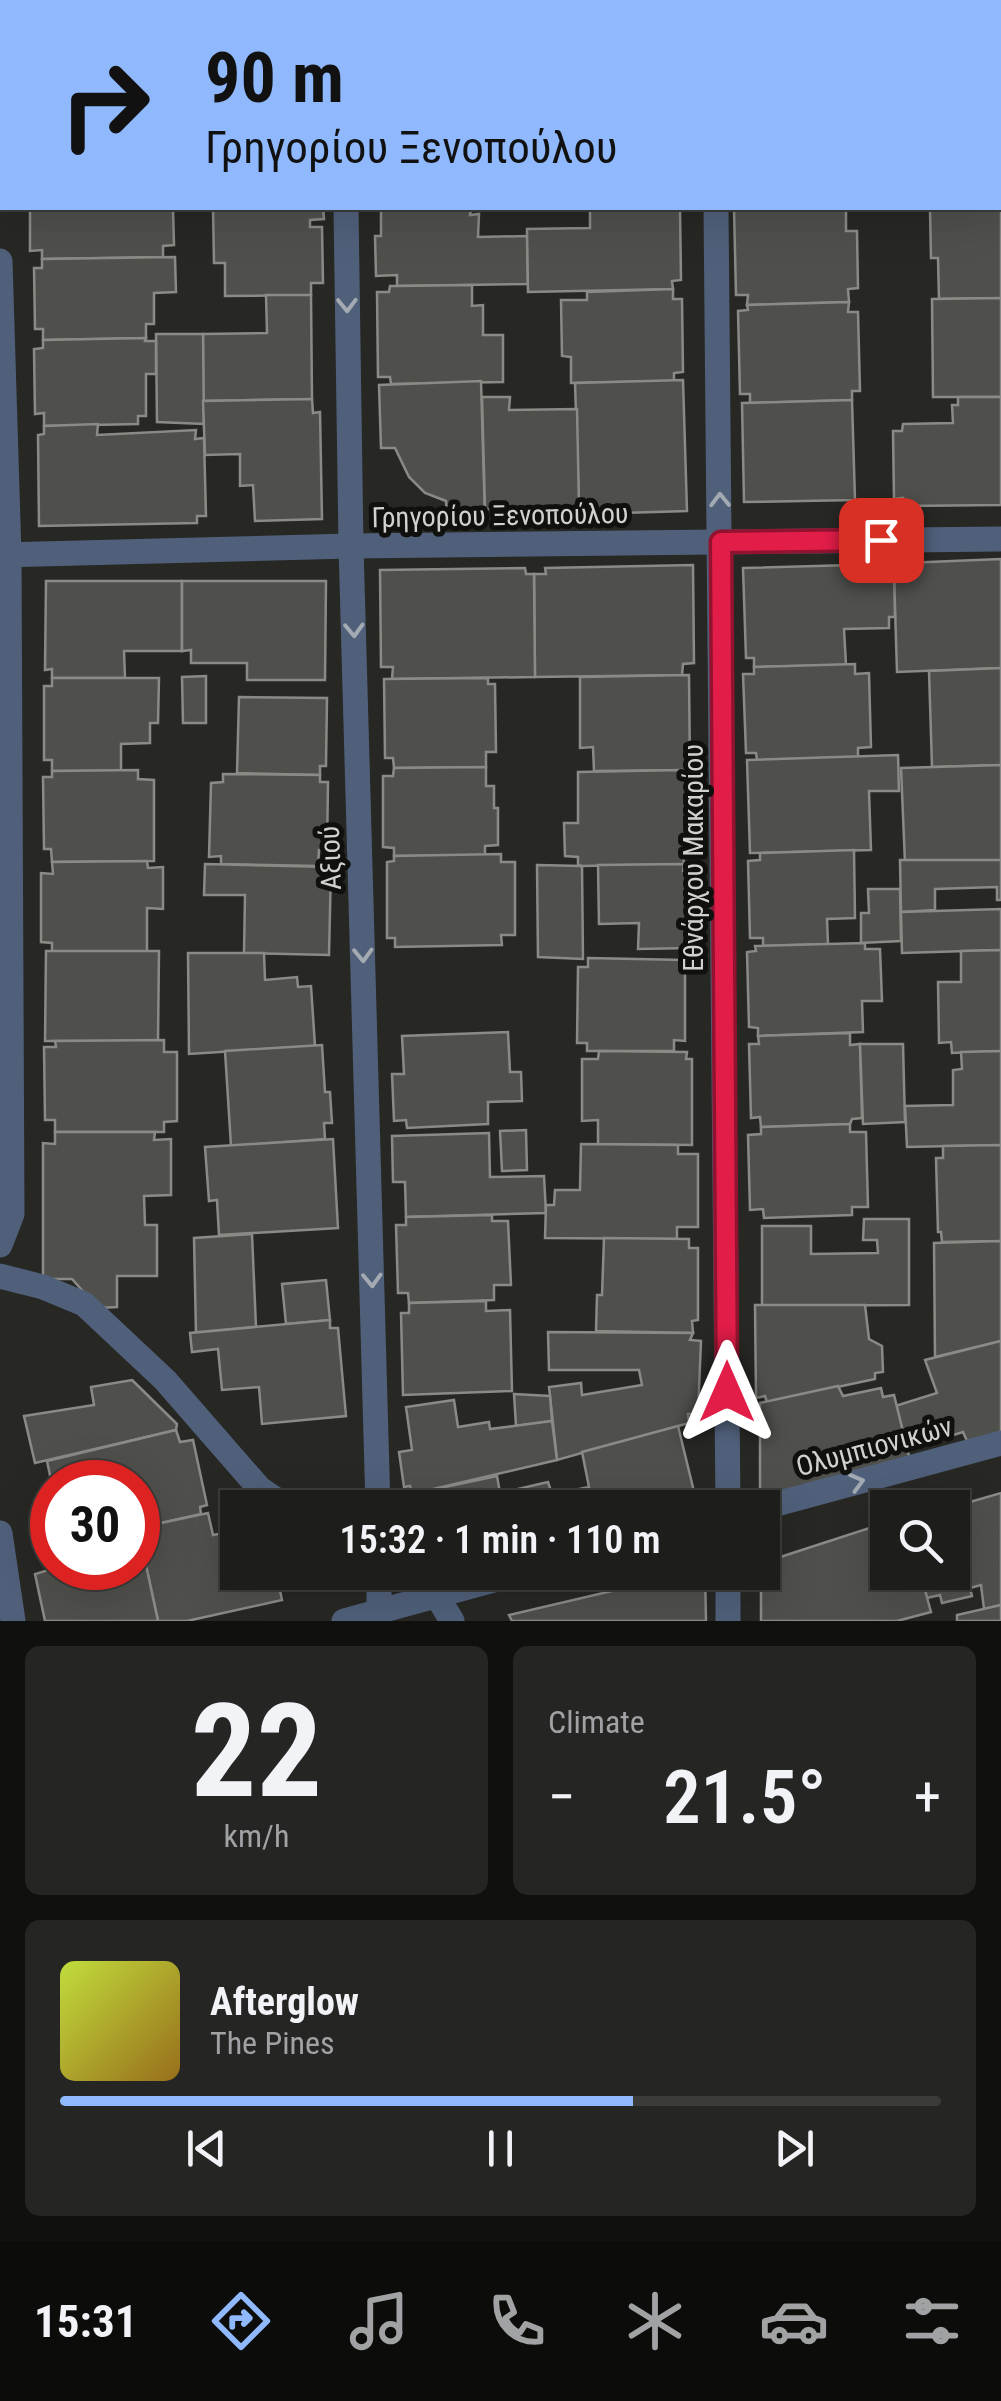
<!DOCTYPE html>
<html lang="en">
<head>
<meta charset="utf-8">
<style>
	:root { --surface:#1d1d1b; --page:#252624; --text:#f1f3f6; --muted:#a0a2a3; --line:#3b3b3a; --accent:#8fb8fd }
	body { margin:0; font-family:"Roboto Condensed",sans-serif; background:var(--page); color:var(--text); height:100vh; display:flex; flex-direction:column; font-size:38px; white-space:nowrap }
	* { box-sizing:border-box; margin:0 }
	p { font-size:32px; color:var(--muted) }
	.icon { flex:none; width:55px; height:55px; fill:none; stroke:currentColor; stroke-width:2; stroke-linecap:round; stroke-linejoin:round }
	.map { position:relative; height:1621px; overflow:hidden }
	.side { display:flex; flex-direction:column; gap:25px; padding:25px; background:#10100f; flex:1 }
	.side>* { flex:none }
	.hud { position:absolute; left:0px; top:0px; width:1002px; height:210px; box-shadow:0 10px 40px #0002,0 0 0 2px var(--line); background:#8fb8fd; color:#111; overflow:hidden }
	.fabs { position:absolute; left:870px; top:1490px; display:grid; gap:20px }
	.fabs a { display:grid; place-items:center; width:100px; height:100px; border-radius:0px; background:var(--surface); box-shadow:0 10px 40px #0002,0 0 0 2px var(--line); font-size:50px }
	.speed { position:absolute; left:30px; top:1460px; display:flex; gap:20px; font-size:50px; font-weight:700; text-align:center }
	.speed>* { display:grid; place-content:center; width:130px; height:130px; border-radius:50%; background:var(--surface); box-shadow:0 10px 40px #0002,0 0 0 2px var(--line); line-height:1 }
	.speed .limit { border:15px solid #d22; background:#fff; color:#111 }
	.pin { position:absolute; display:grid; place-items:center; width:85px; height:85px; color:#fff; margin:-42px; border-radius:20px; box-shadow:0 5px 15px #0006 }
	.me { position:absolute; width:110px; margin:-55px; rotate:0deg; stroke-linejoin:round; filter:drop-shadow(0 0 8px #0008) }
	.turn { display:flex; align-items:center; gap:35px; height:210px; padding:0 40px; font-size:45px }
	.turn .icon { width:130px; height:130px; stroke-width:2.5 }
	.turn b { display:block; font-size:70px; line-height:85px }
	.big { font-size:75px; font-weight:600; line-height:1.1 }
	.side .card { flex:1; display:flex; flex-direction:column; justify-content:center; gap:15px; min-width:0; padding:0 35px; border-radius:15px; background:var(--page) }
	.side .dial { align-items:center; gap:0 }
	.dial b { font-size:130px; line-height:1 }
	.song { display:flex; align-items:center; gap:30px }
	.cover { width:120px; height:120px; border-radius:15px; background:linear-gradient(135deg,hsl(70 70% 55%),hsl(40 70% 35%)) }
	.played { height:10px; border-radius:5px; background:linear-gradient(90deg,var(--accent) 65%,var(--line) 65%) }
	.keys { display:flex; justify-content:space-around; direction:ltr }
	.heat { display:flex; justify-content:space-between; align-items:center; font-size:55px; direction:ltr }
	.side .tiles { flex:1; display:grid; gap:25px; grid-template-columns:1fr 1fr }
	.card:last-child { grid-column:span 2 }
	.trip { position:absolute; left:220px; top:1490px; width:560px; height:100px; border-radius:0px; background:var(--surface); box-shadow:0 10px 40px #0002,0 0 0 2px var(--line); font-weight:600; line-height:100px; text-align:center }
	.dock { display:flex; height:160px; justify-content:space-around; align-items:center; background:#0c0c0b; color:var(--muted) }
	.dock .icon { width:70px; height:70px }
	.dock .active { color:var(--accent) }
	.dock b { font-size:45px; color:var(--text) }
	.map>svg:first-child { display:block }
	.building { fill:#4f504c; stroke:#8a8a86; stroke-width:2.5 }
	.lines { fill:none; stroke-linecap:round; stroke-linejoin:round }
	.lane { stroke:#50607a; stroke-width:25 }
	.street { stroke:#50607a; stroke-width:25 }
	.oneway { stroke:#a4aab1 }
	.route-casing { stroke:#92132f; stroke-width:25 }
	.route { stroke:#e11d48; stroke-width:18 }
	.labels { text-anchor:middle; stroke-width:10; stroke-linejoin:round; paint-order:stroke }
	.street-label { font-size:28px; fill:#d1d2cf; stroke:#10100e }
</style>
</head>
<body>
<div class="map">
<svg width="1001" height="1621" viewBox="0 0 1001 1621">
	<rect width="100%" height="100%" fill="#272724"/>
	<g class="building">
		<rect x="32" y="0" width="114" height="2"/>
		<rect x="198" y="0" width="120" height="2"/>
		<rect x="371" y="0" width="116" height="2"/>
		<path d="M540,0H686L540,2Z"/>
		<path d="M733,0H898L899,2H733Z"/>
		<path d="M1001,102V200H1000V102Z"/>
		<path d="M1001,200V298L939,299L938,258H931L930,210L935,208H1000Z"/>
		<path d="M30,208H173L174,245L163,246V257L42,259V250L30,251Z"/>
		<path d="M213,208H323L324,219L310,220V227H322L323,283H311V295L225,296V263H214Z"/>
		<path d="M381,208H471L470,215L479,214L478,237L527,236L528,284L397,286V275L376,276L375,236H381Z"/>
		<path d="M590,208H680L681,280L672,281L673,289L528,292L527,229L590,228Z"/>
		<path d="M734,208H846V231H857L858,288L848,289L849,302L747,305L748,295H736Z"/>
		<path d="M175,257L176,292L154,293V324H146V338L43,340V329H35L34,268H42V259Z"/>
		<path d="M472,285V306L483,305V335H503V382L391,384L390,377H378L377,292H389L390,286H397Z"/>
		<path d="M673,289V299H682L683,372L674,373V381L571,383V357L562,356L561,300H587V292Z"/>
		<path d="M266,295H311L312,399L203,401V334L267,333Z"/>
		<path d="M1001,298V397H933L932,299Z"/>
		<path d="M849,302L848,312H858L860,391H852V400L750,403V394H740L738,311L748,310L747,305Z"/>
		<path d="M156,334H203L204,424L157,422Z"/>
		<path d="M146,338L145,341H156V374H146V416H138V424L44,426V413L35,414L34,349L43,348V340Z"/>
		<path d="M683,380L687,511L589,514V506L579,507L575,383Z"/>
		<path d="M481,381L485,517L447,518L446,501L425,493L409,477L395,448H381L379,385Z"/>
		<path d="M482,397H510L509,410L577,409L579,507H572V515L495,516V509H485Z"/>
		<path d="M958,397H1001V505L903,506V498L894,499L893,431H902L903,424L953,423L952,405H958Z"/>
		<path d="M312,399L313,413L320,412L322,519L255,521L253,485L240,486V454L205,455L203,401Z"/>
		<path d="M852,400L855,500L744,502L742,403Z"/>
		<path d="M98,424L97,435L196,430L195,439L204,438L206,516H197V523L39,526L38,435L44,434V426Z"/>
		<path d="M1001,559V668L897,672L894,575L905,576V563Z"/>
		<path d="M887,564V576L894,575L895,617H889V628L844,629L846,665L754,667V658H746L743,568Z"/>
		<path d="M693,565L694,663L683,664L682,675L535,677L534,574H546L545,568Z"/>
		<path d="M525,568L526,574H534L535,677L392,679L393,667H381L380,570Z"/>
		<path d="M46,581H182V651H124L125,678H52V669L45,670Z"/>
		<path d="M182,581H326L325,680H247V663H191V650L182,651Z"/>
		<path d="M855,664V674L869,673L871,747L858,748V757L757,760L756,753H746L743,674H754V667Z"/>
		<path d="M1001,668V765L932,767L929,671Z"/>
		<path d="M689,675L690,770L594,771L593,747L580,748V677Z"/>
		<path d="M206,676V723H183L182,677Z"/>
		<path d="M52,678H159L158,723H150V743L121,744V771H52V760H44V686H52Z"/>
		<path d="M488,678V684H495L496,752H486V767L394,768L393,758H385L384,679Z"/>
		<path d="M239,697L327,698L326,766H320V775L237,773Z"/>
		<path d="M898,755L899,791H869L871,850L750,853L747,760Z"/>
		<path d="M1001,765V860L905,863L901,768Z"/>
		<path d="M486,767V786H494V808H498V845L485,846V855L394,856V848L383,847V776H393L394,768Z"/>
		<path d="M138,770V779L154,780V861L52,862L51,849H44L43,777H52V771Z"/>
		<path d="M682,770L683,777H691V853H683L684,864L582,866L578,865V857L565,856L564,823H578V772Z"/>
		<path d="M223,774L320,775V782H328L327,850H319L318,866L221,864V856L209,857L211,783L223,782Z"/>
		<path d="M854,850L855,918L827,919L828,944L763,946V938H750L748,861L760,860V853Z"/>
		<path d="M501,854V862H515V935H501L502,945L395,947V938H387V862L394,861V856Z"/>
		<path d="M900,860H1001V900H997V887L935,889V910L901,912Z"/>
		<path d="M147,861L148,868L163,867V909L147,908V951L52,952V943L41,942V873L53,874L52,862Z"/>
		<path d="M205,864L331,867L329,955L244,953L245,895H204Z"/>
		<path d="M684,864L683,871L691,872V948L638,949L639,923L599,924L598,865Z"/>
		<path d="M537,865L582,866L583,959L538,957Z"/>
		<path d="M868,889H900L901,941L861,943V913H869Z"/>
		<path d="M1001,909V950L902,953L901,912Z"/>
		<path d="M865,943V949H880L882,1001H862L863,1032L758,1036V1028L749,1027L747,952L756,951L755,946Z"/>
		<path d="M1001,950V1051L952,1053L951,1042L939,1043L938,982H961V951Z"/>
		<path d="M46,951H159L158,1041H45Z"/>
		<path d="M188,953H264L265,980L297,977L298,987L311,986L315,1046L189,1054Z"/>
		<path d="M588,958L685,960V1041L674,1040V1051H587V1043H577L578,967H588Z"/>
		<path d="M508,1032L510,1072H521L522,1101L488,1102V1124L407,1128L406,1120L394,1121L392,1074H404L402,1036Z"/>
		<path d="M850,1033V1045L860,1044L862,1118L852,1119L850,1124L761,1127L760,1117L751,1118L749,1044H759L758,1036Z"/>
		<path d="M164,1040V1052H177V1121L164,1122V1132H55V1120H45L44,1047H56L55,1041Z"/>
		<path d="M860,1044H903L905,1122L863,1124Z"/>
		<path d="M322,1045L325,1092H330L332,1123H324L325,1139L231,1146L225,1051Z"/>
		<path d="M599,1051L687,1052L686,1059H692V1145L598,1144V1120L582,1121V1059H598Z"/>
		<path d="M1001,1051V1145L907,1147L905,1106L953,1105V1070L962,1069L961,1052Z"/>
		<path d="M850,1124V1132H866L868,1207H852V1215L764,1218L763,1209L750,1210L748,1135L761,1134V1127Z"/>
		<path d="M526,1130L527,1170L502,1171L500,1131Z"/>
		<path d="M55,1132H155L154,1140L171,1139V1195L144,1196L145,1225H157V1276H117V1307L98,1308L72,1279H43V1143L55,1144Z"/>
		<path d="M489,1133L490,1177L544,1176L546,1213L406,1217L405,1182H393L392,1136Z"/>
		<path d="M333,1139L338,1228L219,1235L217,1200L209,1201L205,1147Z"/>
		<path d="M581,1144L678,1145V1154H698V1227H677V1239L545,1238L546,1205H554L555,1190H580Z"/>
		<path d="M1001,1145V1241L942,1242L941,1232H938L936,1158H943V1146Z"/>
		<path d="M492,1215V1221H508L511,1285H494V1300L409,1303L408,1293H398L396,1225H406V1217Z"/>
		<path d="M864,1219H909V1305L762,1306V1226H811V1254L878,1253L877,1240H863Z"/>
		<path d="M252,1234L256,1327L196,1333L194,1238Z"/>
		<path d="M604,1238L689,1239V1248H698V1320L692,1321L693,1333L596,1331L597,1295H602Z"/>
		<path d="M1001,1241V1341L935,1357L934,1243Z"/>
		<path d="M326,1280L330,1320L286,1324L282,1284Z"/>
		<path d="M486,1301V1311L510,1310L512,1391L403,1395L401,1313H409V1303Z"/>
		<path d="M755,1305H865L869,1339L882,1346L883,1372L875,1373V1379L767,1402L765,1396L756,1398Z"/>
		<path d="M330,1320V1328H338L346,1416L262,1424L259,1387L222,1390L218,1349L192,1352L190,1333Z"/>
		<path d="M548,1332L693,1333L690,1340L701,1341L698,1414H688L689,1423L557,1460L549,1387L581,1383L582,1395L642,1385L639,1370H549Z"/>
		<path d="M1001,1341V1432L968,1443L963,1432L908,1449L895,1406L937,1393L925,1360Z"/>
		<path d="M132,1380L177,1424L176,1430L35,1463L24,1416L94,1405L91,1387Z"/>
		<path d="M838,1386L843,1396L881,1388L883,1397L894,1395L910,1460L760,1503V1403Z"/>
		<path d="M514,1394L550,1396L552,1421L516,1426Z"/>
		<path d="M454,1400L458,1427L489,1422L490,1429L552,1421L557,1460L412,1494L410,1486L404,1487L399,1452L412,1450L406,1407Z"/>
		<path d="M678,1426L698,1508H562L560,1493L589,1487L582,1452Z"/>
		<path d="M176,1430L180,1442L193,1440L207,1505L200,1507L201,1514L138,1528V1482H52V1485L47,1461Z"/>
		<path d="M497,1476L500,1493L548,1482L552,1494L560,1493L562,1508H400L413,1503L412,1494Z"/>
		<path d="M1001,1493V1605L984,1609L981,1585L970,1588L972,1596L942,1603L940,1595L927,1598L920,1572H952V1508H949Z"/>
		<path d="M208,1513L213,1535L238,1530V1572H276L282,1600L187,1621H158L138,1528Z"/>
		<path d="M888,1522V1572H920L931,1612L897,1621H761V1572L768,1568V1561Z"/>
		<path d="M138,1528L158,1621H45L35,1574L55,1568H138Z"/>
		<path d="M404,1572H436L404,1579Z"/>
		<path d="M693,1572H705L706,1621H512L509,1615Z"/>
		<path d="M1001,1605V1621H957V1615Z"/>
	</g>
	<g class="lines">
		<g class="lane">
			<path d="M0,1276L43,1287L84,1304L165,1380L260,1489L284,1505L300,1508"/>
			<path d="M437,1596L452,1621"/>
		</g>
		<g class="street">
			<path d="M343,0V2"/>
			<path d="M713,0V2"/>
			<path d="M346,208L351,546L378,1508"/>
			<path d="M716,208L728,1508"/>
			<path d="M0,261L9,555L12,1214L0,1245"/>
			<path d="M0,555L351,546L1001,539"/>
			<path d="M762,1508L1001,1443"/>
			<path d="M0,1533L13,1621"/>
			<path d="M379,1572V1611"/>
			<path d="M728,1572V1621"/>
			<path d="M344,1621L523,1572"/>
		</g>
	</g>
	<defs><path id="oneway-chevron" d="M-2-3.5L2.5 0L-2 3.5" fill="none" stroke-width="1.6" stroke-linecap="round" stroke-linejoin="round" transform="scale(2.5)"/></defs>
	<g class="oneway">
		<use href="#oneway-chevron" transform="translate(347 305) rotate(89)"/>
		<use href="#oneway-chevron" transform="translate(720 500) rotate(-91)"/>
		<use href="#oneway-chevron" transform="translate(354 630) rotate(88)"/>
		<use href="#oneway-chevron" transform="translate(363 955) rotate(88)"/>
		<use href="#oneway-chevron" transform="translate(372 1280) rotate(88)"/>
		<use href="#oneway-chevron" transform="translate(857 1482) rotate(-15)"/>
	</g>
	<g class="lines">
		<g class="route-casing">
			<path id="route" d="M727,1392L721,542L881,540"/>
		</g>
		<use href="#route" class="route"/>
	</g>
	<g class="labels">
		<g class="street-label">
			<text transform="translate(500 515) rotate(-1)" y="10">Γρηγορίου Ξενοπούλου</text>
			<text transform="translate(330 858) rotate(-92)" y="10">Αξιού</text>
			<text transform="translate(693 858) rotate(-90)" y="10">Εθνάρχου Μακαρίου</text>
			<text transform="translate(874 1446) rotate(-15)" y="10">Ολυμπιονικών</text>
		</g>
	</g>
</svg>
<div class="fabs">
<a><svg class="icon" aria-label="search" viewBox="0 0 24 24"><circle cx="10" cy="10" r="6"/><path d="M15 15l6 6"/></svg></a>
</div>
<div class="speed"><div class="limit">30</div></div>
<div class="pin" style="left:881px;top:540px;background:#d93025"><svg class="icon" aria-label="arrive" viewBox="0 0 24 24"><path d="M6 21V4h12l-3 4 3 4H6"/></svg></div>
<svg class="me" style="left:727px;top:1392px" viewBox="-20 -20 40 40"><path d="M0-17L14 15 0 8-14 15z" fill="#e11d48" stroke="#fff" stroke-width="4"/></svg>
<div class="trip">15:32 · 1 min · 110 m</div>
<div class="hud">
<div class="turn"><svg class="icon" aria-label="right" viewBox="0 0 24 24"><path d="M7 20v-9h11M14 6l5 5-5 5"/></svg><div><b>90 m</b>Γρηγορίου Ξενοπούλου</div></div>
</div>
</div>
<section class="side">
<div class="tiles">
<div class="card dial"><b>22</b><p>km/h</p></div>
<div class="card"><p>Climate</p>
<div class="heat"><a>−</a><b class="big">21.5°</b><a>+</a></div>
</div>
<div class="card">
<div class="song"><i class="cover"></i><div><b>Afterglow</b><p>The Pines</p></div></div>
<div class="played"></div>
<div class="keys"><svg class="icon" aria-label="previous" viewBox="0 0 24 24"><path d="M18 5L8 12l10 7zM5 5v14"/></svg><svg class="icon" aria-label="pause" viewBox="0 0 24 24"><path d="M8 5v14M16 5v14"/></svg><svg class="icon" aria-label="next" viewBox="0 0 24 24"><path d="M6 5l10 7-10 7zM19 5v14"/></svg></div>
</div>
</div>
</section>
<nav class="dock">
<b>15:31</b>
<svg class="icon active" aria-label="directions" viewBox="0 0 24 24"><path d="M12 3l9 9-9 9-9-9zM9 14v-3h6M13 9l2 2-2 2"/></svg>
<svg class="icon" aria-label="music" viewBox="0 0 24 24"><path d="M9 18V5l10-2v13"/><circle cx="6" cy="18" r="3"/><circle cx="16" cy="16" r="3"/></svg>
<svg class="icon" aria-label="phone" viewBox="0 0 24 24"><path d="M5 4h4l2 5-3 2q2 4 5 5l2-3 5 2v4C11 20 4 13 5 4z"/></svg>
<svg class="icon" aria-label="climate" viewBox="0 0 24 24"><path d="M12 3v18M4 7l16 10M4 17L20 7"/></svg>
<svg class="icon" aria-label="car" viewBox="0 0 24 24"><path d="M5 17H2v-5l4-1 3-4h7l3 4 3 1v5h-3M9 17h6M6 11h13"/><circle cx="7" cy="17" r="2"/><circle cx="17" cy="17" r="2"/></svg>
<svg class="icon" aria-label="filters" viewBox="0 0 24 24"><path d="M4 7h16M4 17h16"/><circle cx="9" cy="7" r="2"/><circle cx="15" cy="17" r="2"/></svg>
</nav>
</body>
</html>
